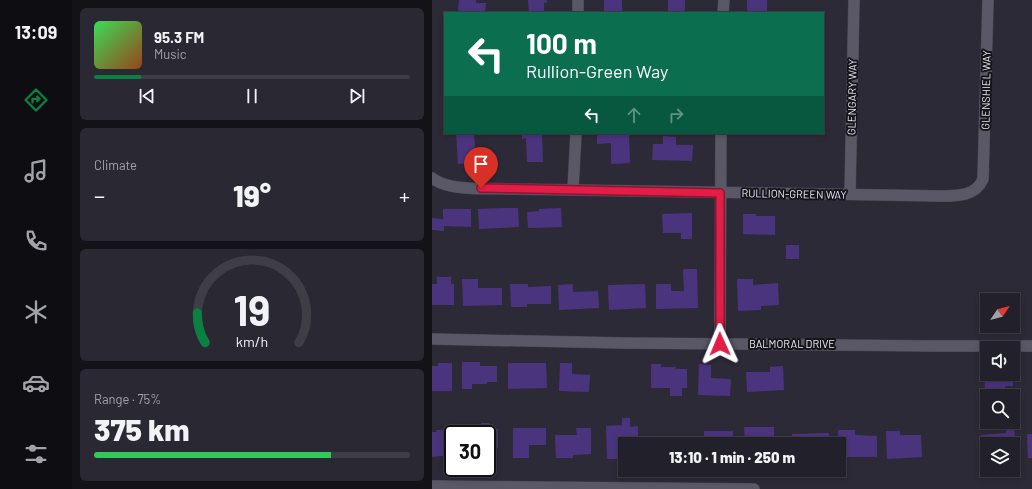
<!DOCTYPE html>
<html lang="en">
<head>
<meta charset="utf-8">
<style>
	:root { --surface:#22202a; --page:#2a2832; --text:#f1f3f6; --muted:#a2a3a8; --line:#3f3e47; --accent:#0b8043 }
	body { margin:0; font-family:Barlow,sans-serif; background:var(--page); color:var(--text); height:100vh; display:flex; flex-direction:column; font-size:15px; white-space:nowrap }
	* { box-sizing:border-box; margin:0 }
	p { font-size:13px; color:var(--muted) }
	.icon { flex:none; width:22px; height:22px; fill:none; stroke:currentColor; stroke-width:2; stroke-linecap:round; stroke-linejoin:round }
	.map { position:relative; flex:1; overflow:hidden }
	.side { display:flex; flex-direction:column; gap:8px; padding:8px; background:#131217; width:360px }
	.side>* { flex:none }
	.guide { position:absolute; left:12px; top:12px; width:380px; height:122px; border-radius:0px; box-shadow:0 2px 6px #0003,0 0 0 1px var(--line); background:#0b6e4f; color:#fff; overflow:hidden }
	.needle { width:26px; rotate:55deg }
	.tools { position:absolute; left:548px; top:293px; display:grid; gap:8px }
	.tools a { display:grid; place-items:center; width:40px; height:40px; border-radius:0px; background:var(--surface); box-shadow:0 2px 6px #0003,0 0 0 1px var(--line); font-size:20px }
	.speed { position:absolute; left:12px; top:425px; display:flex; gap:8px; font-size:20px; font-weight:700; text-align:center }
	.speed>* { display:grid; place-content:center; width:52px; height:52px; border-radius:50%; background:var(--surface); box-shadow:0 2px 6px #0003,0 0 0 1px var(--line); line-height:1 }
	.speed .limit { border:2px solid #111; border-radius:6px; background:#fff; color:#111 }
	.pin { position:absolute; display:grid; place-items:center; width:34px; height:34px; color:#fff; margin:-41px -17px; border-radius:50% 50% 50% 0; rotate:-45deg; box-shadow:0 0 4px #0007 }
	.pin .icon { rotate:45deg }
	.me { position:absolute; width:44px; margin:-22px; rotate:359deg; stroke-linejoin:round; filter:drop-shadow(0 0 3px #0008) }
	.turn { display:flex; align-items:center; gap:14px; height:84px; padding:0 16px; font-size:18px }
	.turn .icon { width:52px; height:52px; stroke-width:2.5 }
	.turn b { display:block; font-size:28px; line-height:34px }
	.lanes { display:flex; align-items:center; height:38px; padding:0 16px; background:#0003; justify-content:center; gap:20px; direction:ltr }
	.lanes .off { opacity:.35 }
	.big { font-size:30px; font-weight:800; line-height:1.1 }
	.side .card { flex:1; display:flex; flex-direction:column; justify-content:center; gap:6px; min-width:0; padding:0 14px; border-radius:6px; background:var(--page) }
	.side .dial { align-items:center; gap:0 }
	.dial svg { height:104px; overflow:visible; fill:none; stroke:var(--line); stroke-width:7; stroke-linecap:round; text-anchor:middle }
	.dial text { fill:var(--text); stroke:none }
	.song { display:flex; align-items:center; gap:12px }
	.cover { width:48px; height:48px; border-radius:6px; background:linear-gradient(135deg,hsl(130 70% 55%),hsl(20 70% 35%)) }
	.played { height:4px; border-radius:2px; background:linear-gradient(90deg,var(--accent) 15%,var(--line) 15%) }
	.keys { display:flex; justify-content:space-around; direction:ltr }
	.heat { display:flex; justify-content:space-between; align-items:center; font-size:22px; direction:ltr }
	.charge { height:6px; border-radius:3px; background:linear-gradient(90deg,#34c759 75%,var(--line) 0) }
	.trip { position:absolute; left:186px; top:437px; width:228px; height:40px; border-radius:0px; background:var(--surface); box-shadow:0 2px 6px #0003,0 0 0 1px var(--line); font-weight:800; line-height:40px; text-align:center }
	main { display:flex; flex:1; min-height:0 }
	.tab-bar { display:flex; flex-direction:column; width:72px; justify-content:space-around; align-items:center; background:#0e0d11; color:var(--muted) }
	.tab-bar .icon { width:28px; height:28px }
	.tab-bar .current { color:var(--accent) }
	.tab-bar b { font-size:18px; color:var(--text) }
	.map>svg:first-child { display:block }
	.building { fill:#4b347e }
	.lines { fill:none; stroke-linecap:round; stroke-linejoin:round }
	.minor-casing { stroke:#484551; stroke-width:12 }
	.minor { stroke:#5a5767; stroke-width:11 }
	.route-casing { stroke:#92132f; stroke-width:10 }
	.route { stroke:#e11d48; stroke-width:7 }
	.labels { text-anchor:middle; stroke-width:4; stroke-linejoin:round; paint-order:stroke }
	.street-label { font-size:11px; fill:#e9e8f1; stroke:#15141a }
</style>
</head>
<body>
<main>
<nav class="tab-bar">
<b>13:09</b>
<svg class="icon current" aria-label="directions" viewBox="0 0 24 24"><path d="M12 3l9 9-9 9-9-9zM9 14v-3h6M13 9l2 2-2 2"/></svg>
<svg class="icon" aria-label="music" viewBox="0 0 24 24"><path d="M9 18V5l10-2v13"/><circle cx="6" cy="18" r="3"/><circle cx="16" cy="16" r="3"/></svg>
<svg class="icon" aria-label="phone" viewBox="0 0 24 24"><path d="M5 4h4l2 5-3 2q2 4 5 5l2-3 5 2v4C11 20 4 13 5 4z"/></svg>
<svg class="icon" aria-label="climate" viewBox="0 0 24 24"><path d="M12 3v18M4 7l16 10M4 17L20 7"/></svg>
<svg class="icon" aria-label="car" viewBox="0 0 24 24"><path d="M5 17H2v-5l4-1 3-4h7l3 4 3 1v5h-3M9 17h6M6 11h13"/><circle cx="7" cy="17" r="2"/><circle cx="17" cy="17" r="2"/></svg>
<svg class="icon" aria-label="filters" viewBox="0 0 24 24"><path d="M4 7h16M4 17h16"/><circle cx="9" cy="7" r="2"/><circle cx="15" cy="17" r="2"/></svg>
</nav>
<section class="side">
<div class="card">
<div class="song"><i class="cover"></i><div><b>95.3 FM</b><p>Music</p></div></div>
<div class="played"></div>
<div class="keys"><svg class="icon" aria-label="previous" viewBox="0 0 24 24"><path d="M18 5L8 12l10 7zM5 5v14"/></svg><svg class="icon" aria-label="pause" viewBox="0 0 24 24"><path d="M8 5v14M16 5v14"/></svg><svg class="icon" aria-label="next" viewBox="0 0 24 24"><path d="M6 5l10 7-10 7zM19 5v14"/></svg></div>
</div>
<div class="card"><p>Climate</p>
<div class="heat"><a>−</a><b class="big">19°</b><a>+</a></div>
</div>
<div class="card dial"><svg viewBox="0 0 100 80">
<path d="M14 69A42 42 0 1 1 86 69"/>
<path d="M14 69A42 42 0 0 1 8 46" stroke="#0b8043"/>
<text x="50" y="56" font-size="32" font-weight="700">19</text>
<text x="50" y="72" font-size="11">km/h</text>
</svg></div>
<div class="card"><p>Range · 75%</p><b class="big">375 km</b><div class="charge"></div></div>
</section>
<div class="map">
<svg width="600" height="489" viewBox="0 0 600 489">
	<rect width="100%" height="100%" fill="#2d2a38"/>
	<g class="building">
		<path d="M27,0H44V3H54L53,13H26Z"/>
		<path d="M96,0H115V2L112,3V13H97Z"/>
		<rect x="172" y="0" width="18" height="13"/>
		<rect x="236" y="0" width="17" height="13"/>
		<rect x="315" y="0" width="20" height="13"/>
		<path d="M24,133H42L44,163L26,164Z"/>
		<path d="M90,133H110L111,162H95L94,138L90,139Z"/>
		<path d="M165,133H178V135L197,134L198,163L179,164V143L165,144Z"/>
		<path d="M231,136L244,137V145H261L260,161L220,160L221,144H231Z"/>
		<path d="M73,208H86L87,227L47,229L46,209Z"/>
		<path d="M129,208L130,227L96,228L95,212L107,211V209Z"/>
		<path d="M11,209H39V227L12,226V231L0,230V218L11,219Z"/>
		<path d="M260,213V239H249V233H231L230,214Z"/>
		<path d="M311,214H324V216H343V235L311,234Z"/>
		<rect x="354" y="245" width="13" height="14"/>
		<path d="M251,269H265L266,308L224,309V284H239V291H252Z"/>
		<path d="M5,277H19V284H22V305H0V284H5Z"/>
		<path d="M30,279H46V288H70V305L31,306Z"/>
		<path d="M305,279H321V285L346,283L347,305L329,306V310L306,311Z"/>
		<path d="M78,284H96V287L119,286V304H95V307H79Z"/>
		<path d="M141,284V292L166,291L167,308L127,310L126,285Z"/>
		<path d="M213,284L214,308L177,310L176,285Z"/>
		<path d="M30,362H48V366H65V382H55V384H40V389H30Z"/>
		<path d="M6,363H20V391H0V366H6Z"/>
		<path d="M76,363H114L115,388L76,389Z"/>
		<path d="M128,363H140V374L158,375L157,392L127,391Z"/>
		<path d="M219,364H229V367H244L243,369H255V388H250V396H238V388H219Z"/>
		<path d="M267,364L279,365V378L299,379L298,396L266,395Z"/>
		<path d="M351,366L352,390L315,392L314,372H338V367Z"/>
		<path d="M552,370H555V374H581V386H573V396H558V391L553,392Z"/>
		<path d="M190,418H198V427L206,426V444H188L189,459H175L174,426L190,425Z"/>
		<path d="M49,423H57V429H66V448H55V434H35V429L49,428Z"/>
		<path d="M312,427H342V444H313Z"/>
		<path d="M582,427L585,458L581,459V444H555V452H551L549,435L574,433V428Z"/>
		<path d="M81,428H114V445H97V458H81Z"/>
		<path d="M144,428H159V454L141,455V458H124L123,435H145Z"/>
		<path d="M4,430H17L18,455L0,457V432H5Z"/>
		<path d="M406,430H423V435L445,436V457H407Z"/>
		<rect x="272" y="431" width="29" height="13"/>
		<path d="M454,431H468V435H489L490,457L455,459Z"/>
		<path d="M397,433V444H360V434Z"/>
		<path d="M595,434H600V458H596Z"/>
	</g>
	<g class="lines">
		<g class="minor-casing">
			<g id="minor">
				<path d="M146,13V0"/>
				<path d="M291,13L292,0"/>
				<path d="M0,178C17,192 57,188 79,189L509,196C526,196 544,196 551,179L556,0"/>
				<path d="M141,189L144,133"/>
				<path d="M418,194L422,0"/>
				<path d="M0,339L191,343L503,346H600"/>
				<path d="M288,344L289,133"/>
				<path d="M0,486L322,489"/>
			</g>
		</g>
		<use href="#minor" class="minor"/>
	</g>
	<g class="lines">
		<g class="route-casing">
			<path id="route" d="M49,188L288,193V344"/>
		</g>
		<use href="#route" class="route"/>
	</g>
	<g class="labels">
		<g class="street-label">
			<text transform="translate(554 90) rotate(-89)" y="4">GLENSHIEL WAY</text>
			<text transform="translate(420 97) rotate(-89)" y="4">GLENGARY WAY</text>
			<text transform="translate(362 194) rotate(1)" y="4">RULLION-GREEN WAY</text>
			<text x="360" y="348">BALMORAL DRIVE</text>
		</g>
	</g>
</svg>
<div class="tools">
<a><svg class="needle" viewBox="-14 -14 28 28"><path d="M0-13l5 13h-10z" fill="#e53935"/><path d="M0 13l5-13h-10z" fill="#a2a3a8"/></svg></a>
<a><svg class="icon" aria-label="sound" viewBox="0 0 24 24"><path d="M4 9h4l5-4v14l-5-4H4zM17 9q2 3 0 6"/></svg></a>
<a><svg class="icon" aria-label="search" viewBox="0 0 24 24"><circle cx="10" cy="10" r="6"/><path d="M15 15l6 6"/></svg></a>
<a><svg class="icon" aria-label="layers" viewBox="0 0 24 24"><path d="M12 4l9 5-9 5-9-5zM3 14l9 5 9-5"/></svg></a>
</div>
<div class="speed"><div class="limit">30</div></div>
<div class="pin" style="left:49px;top:188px;background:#d93025"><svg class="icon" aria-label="arrive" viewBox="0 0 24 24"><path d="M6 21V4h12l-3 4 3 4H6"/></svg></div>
<svg class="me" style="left:288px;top:344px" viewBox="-20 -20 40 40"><path d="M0-17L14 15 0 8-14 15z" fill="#e11d48" stroke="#fff" stroke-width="4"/></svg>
<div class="trip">13:10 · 1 min · 250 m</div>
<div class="guide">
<div class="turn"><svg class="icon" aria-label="left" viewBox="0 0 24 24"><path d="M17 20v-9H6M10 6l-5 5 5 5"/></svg><div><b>100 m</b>Rullion-Green Way</div></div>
<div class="lanes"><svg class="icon" aria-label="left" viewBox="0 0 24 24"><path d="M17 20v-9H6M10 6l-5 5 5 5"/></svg><svg class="icon off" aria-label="ahead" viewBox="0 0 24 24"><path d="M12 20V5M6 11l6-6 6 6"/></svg><svg class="icon off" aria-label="right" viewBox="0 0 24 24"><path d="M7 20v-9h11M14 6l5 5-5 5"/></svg></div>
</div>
</div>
</main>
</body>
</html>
